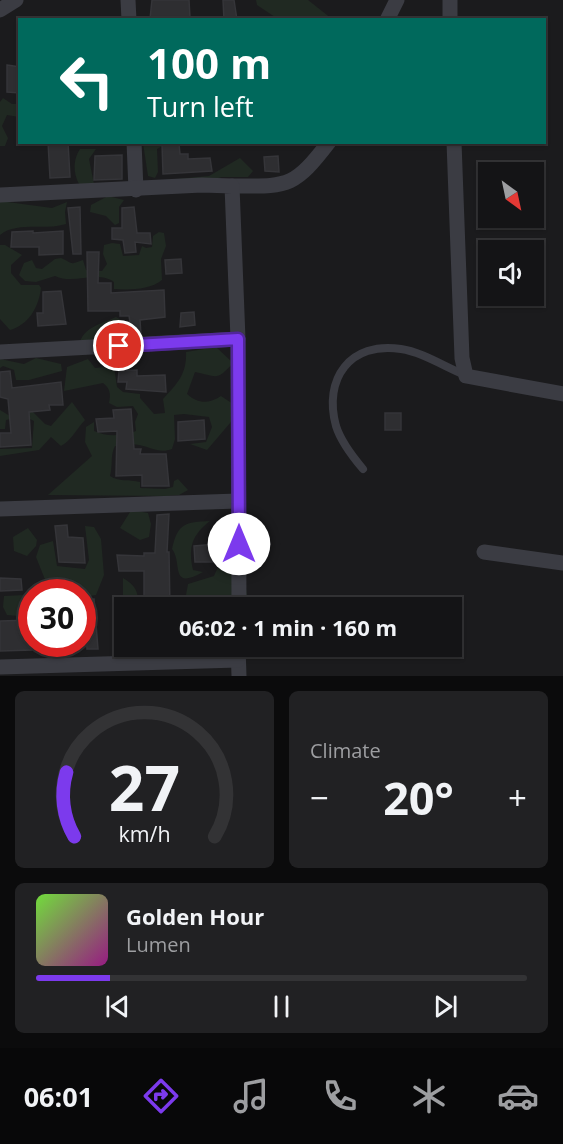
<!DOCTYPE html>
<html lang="en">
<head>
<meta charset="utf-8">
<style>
	:root { --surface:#141416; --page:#212123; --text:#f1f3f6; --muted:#9d9ea1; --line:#333335; --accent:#7c3aed }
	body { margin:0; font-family:"Open Sans",sans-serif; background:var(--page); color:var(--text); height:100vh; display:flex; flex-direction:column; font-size:22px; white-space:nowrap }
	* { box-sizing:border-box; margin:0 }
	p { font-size:20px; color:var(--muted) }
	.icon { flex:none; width:33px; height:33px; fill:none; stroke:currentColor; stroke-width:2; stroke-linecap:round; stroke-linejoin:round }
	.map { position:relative; height:676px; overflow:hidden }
	.details { display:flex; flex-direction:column; gap:15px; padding:15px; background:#0b0b0c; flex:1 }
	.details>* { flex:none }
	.hud { position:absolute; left:18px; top:18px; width:528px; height:126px; border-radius:0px; box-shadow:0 2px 4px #0004,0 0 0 2px var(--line); background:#00695c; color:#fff; overflow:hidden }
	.needle { width:39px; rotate:147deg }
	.buttons { position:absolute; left:478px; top:162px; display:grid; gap:12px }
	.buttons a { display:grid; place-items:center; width:66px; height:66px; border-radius:0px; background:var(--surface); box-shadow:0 2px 4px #0004,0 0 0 2px var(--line); font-size:30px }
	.speed { position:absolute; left:18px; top:579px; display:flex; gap:12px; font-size:30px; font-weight:700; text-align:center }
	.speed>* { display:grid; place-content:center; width:78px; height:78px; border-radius:50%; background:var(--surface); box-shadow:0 2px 4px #0004,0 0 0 2px var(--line); line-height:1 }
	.speed .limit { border:9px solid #d22; background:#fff; color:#111 }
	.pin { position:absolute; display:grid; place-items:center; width:51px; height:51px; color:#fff; margin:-26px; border:3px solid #fff; border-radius:50%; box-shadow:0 2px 6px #0007 }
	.me { position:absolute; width:66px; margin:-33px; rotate:0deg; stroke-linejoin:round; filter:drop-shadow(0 0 4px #0008) }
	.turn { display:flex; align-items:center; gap:21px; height:126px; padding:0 30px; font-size:27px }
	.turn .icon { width:78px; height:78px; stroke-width:2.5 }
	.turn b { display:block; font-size:42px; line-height:51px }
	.big { font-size:45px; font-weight:700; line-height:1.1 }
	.details .tile { flex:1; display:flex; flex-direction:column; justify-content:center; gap:9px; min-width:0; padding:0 21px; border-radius:9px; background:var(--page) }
	.details .dial { align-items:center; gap:0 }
	.dial svg { height:156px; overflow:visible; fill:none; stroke:var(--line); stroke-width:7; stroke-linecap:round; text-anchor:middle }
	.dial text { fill:var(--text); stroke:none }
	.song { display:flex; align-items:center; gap:18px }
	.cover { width:72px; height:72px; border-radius:9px; background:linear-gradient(135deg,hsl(100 70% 55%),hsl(310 70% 35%)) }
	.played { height:6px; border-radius:3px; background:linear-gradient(90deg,var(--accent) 15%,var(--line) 15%) }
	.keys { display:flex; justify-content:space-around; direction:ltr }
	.heat { display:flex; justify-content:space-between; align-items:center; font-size:33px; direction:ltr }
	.details .tiles { flex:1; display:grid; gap:15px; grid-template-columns:1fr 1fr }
	.tile:last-child { grid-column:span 2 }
	.trip { position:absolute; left:114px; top:597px; width:348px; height:60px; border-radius:0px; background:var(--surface); box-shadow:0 2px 4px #0004,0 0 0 2px var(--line); font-weight:700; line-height:60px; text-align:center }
	.tabs { display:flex; height:96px; justify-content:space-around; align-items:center; background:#080809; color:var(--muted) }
	.tabs .icon { width:42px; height:42px }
	.tabs .current { color:var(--accent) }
	.tabs b { font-size:27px; color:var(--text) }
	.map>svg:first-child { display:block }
	.green { fill:#202922 }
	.building { fill:#2e2e31; stroke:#353539; stroke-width:1.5 }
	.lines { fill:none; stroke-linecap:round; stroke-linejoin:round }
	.service { stroke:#3b3c43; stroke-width:8 }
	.minor { stroke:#3b3c43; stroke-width:15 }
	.route-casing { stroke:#51269a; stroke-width:15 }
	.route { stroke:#7c3aed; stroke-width:10 }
</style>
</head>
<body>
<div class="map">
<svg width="563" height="676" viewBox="0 0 563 676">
	<rect width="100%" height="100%" fill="#1b1b1d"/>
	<g class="green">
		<path d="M256,0H308L332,19H278L257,5Z"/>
		<path d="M3,98L12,104H19V117L7,115L2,126L8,138L5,146H0V102Z"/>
		<path d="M143,143H168L157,149L158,172L155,178L148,176Z"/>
		<path d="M80,149H96L89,159L94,184H79C73,173 73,159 80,149Z"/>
		<path d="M240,158L253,171L248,177H222L173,191L165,180L209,176Z"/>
		<path d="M108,196L124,200L119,207V223L115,225L106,216L90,212L91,205Z"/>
		<path d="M0,201L52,208L67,202L65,212L66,224C44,231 18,221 0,235Z"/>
		<path d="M159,232L164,233L166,246L161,259L162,280C150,290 129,290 114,289V282C97,270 74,285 55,276L36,282L25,281L19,275L24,263L32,260L36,268L42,269L55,259L61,258C75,264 68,265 83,260L86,270L102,271L107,264L103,254L104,245L112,243L120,244L123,256L139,255L142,246L146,248L152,247L153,236Z"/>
		<path d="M0,245H5L22,255L11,265V273L21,285H39L41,288C39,306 29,325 10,330L0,319Z"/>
		<path d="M116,317C127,323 128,330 130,342L79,345C83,327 101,324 116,317Z"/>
		<path d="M216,347L233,363C216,382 217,376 195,372L187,394C198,404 209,404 221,396L233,404L236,416L207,450L190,444L206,442L212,427L209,417L184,414L174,415L175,439L172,449C159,454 151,447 139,445C132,443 122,446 115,446C110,455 113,466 110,476C118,482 129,479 140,482V488L165,489L173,487L174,481L178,479L188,490L179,495L166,496L48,495L92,456L85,442L86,427L94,422V431C107,437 122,436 136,431L135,422L138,414L133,406L117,407L109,403C111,394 110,388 103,383L64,391L67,367L88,359L95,368L114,366L117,387L123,392L140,394V398L154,414L165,413L163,399C177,384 187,374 186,352Z"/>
		<path d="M36,358L61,364L62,371L29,380H16L14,370L3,366L0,368V359L24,364Z"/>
		<path d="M72,402L85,420C77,428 71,441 61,446L51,437L39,450L0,456V449L32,448L34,421L24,416L6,420L5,429H0V410L10,416L29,408L45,424L51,426Z"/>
		<path d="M137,511L148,513L151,524L149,537L140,540L120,528L130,512Z"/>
		<path d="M210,521C192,535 188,547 193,570L203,572C169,591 183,563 172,549C178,523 185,522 210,521Z"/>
		<path d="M85,526L94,527L101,539L104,575L96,595L83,597L82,592H79L78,589L70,583L46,582L36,557L40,545L53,541L57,566L85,569L89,560Z"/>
		<path d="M28,528L37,540L36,546L27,556L14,551L13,537Z"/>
		<path d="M226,535L238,546L249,605L247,607H215L211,597L186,595L188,584L214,576L222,558L219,537Z"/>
		<path d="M123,578C137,586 138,593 139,607L124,608V611H123Z"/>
		<path d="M43,585V592H32L30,617L7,615L3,607L4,596L25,595Z"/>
	</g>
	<g class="building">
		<path d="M152,0H189L190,18L150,19Z"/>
		<path d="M223,0H234L237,20H224Z"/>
		<path d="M7,65L20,67V93L7,92Z"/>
		<path d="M48,142H68L70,177L50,178Z"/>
		<path d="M162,144H179L180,154H188V159L210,158L212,171L163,174Z"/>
		<path d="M122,155V179L94,180L95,156Z"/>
		<path d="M278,156L279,172L265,171L264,157Z"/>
		<path d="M80,207L81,254H73L68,208Z"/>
		<path d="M134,207L137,233H150L151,244L135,242L136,252L125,253L123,240L112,239V228H122V208Z"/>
		<path d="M33,231V233L63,231V254L39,255V247H11L12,232Z"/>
		<path d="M87,252H99L98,283H111V293L164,290L165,317L140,320L141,335H132L129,316H120V311H88Z"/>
		<path d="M181,259L182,273L166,274L165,260Z"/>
		<path d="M61,291L66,324L38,326L37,313H43V292Z"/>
		<path d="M194,312L195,325L180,327L181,313Z"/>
		<path d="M137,370V376L165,375L166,392L126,389L127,382H118L119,371Z"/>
		<path d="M10,371L12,388L61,382L63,405H49L50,410L29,412L31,445L0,447V433H11L8,399L0,397V372Z"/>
		<path d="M131,409L134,449H141L140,454H166L169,486H142V475L116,476L117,431L98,432L96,419L114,418L113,410Z"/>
		<rect x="385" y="413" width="16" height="17"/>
		<path d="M204,420L205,439L178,441V422Z"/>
		<path d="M169,514L167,552H169L170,608H144V571H119L117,555L144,556V553H155L157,515Z"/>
		<path d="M67,525L68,537L83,538L85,563L59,562L55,526Z"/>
		<path d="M216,544V562H195L194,546Z"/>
		<path d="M0,578L21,579L22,590L0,591Z"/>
		<path d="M94,599L98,649H87L86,631L82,630V600Z"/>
		<path d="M32,620V650L0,651V621Z"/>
	</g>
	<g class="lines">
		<path class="service" d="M363,469C352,456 341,442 336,426C323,379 350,341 401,349C422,352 445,367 465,375"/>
		<g class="minor">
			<path d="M128,0L129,20"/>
			<path d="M450,0V20"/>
			<path d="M0,10L16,0"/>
			<path d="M387,20L397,0"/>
			<path d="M134,142L136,190"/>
			<path d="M454,142L462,358L466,376L563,394"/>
			<path d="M232,186C288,186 293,189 329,142"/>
			<path d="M0,195L202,185L232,186L238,339L239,608"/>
			<path d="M0,352L238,339"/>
			<path d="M0,509L238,501"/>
			<path d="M484,552L563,563"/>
			<path d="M238,646L239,676"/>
			<path d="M0,667L238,660"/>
		</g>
	</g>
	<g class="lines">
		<g class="route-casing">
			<path id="route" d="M119,346L238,339L239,544"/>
		</g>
		<use href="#route" class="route"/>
	</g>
</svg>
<div class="buttons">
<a><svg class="needle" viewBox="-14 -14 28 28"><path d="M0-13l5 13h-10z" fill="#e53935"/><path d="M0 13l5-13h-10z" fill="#9d9ea1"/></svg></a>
<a><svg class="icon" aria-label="sound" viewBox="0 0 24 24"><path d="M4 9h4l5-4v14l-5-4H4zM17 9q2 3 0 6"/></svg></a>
</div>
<div class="speed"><div class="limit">30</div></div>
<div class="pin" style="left:119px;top:346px;background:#d93025"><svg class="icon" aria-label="arrive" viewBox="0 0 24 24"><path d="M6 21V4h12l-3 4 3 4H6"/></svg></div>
<svg class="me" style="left:239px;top:544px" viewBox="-20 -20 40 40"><circle r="19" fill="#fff"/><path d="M0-13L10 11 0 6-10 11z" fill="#7c3aed"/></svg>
<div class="trip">06:02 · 1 min · 160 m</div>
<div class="hud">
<div class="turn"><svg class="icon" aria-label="left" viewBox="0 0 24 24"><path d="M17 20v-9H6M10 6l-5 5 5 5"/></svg><div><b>100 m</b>Turn left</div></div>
</div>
</div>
<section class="details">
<div class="tiles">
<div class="tile dial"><svg viewBox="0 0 100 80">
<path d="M14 69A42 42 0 1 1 86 69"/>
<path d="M14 69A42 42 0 0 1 10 36" stroke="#7c3aed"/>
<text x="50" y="56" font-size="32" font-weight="700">27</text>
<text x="50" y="72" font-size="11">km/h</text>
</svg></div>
<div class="tile"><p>Climate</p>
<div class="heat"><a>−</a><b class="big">20°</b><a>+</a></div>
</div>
<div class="tile">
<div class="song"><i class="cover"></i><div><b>Golden Hour</b><p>Lumen</p></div></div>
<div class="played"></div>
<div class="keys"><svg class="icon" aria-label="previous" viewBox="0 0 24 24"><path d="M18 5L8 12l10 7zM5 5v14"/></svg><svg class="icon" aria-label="pause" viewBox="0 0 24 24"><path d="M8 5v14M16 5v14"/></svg><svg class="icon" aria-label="next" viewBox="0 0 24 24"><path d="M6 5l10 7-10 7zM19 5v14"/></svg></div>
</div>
</div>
</section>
<nav class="tabs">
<b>06:01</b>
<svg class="icon current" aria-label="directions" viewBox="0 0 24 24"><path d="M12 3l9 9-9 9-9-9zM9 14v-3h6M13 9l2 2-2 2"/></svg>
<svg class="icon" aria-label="music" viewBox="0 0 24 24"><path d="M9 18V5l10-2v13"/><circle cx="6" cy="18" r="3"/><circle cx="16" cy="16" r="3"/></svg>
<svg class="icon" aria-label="phone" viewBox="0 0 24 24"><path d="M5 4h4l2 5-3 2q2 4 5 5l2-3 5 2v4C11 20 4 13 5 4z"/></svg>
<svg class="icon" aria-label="climate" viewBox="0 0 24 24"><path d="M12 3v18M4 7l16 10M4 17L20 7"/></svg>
<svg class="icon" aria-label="car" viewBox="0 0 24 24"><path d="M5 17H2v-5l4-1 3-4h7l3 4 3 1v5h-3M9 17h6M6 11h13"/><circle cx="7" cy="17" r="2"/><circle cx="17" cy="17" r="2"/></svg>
</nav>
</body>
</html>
